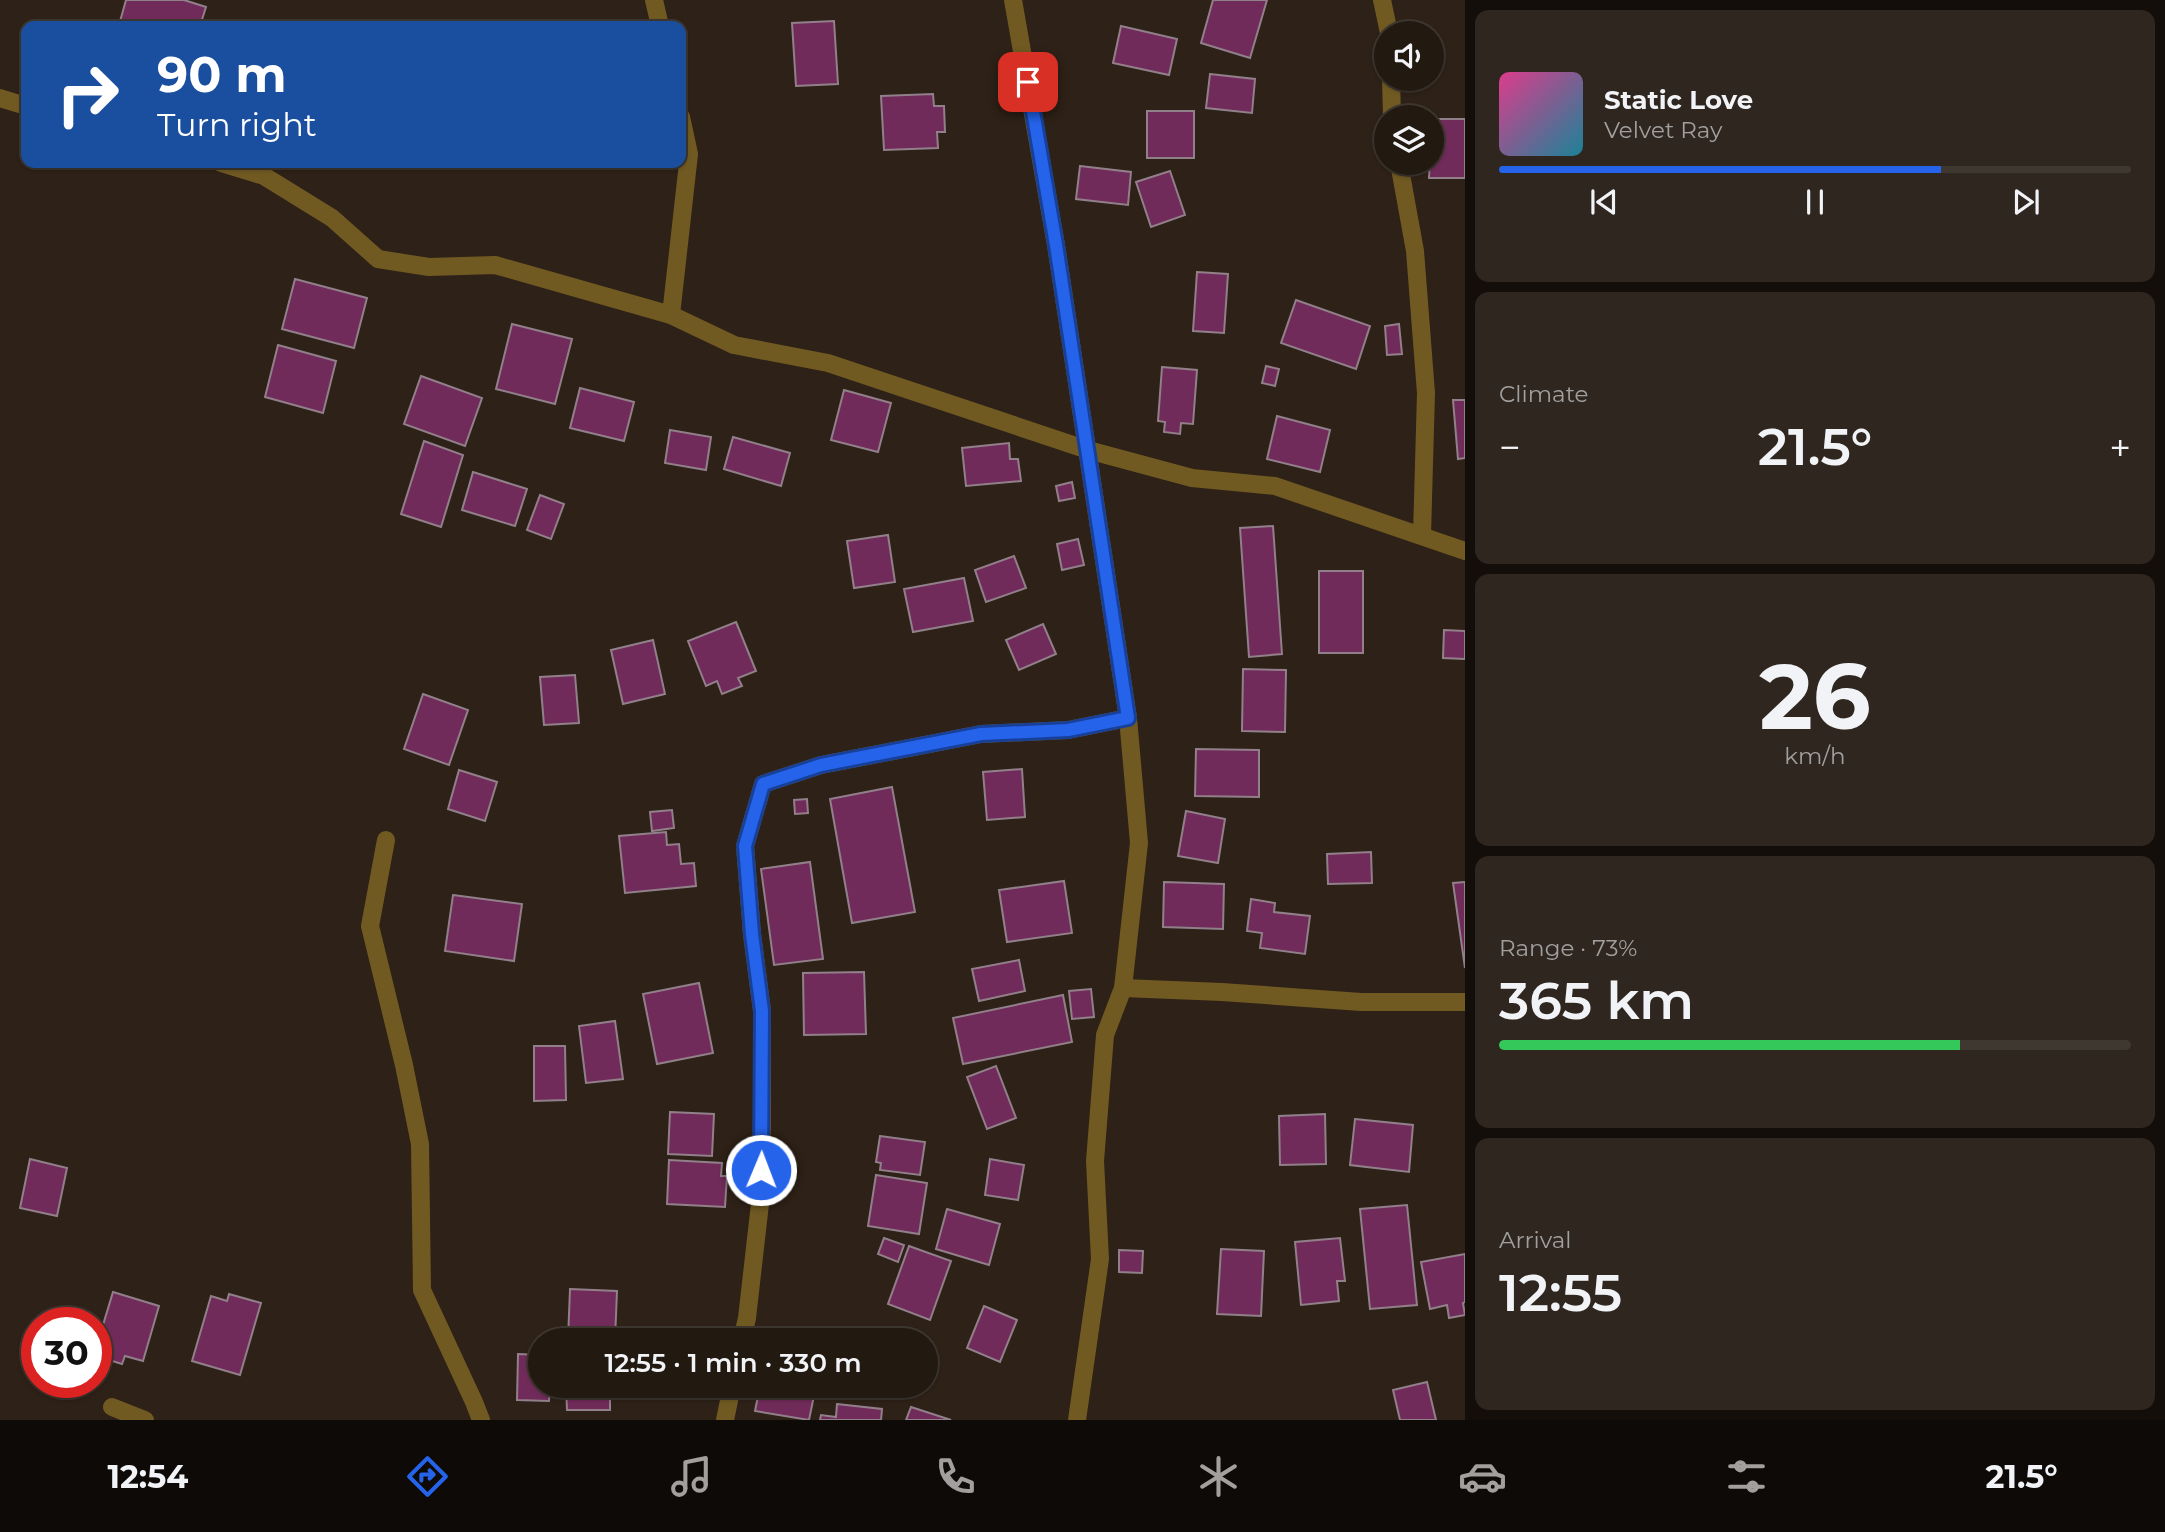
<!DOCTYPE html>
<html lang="en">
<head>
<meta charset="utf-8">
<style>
	:root { --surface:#221911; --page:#2e261f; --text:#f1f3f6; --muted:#a2a09f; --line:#3f3831; --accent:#2563eb }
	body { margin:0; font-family:Montserrat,sans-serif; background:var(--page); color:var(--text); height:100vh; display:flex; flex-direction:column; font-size:26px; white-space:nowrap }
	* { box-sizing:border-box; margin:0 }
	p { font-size:23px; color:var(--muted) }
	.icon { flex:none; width:38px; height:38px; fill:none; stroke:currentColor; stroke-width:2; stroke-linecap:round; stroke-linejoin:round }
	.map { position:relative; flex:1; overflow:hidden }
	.details { display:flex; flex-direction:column; gap:10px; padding:10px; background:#130e09; width:700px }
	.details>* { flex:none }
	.guide { position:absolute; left:21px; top:21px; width:665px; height:147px; border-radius:14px; box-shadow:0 2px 5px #0004,0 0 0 2px var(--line); background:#1a4fa0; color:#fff; overflow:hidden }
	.fabs { position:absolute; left:1374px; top:21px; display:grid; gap:14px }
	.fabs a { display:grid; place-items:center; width:70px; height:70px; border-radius:50%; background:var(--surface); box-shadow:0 2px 5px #0004,0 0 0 2px var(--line); font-size:35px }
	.speed { position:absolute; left:21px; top:1307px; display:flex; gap:14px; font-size:35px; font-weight:700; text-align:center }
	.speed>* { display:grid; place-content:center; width:91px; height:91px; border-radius:50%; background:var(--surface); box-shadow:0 2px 5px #0004,0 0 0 2px var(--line); line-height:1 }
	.speed .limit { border:10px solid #d22; background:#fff; color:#111 }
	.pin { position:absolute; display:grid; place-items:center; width:60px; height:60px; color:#fff; margin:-30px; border-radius:14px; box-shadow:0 4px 10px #0006 }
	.me { position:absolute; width:77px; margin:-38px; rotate:1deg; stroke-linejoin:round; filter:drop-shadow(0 0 5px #0008) }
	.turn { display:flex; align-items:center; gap:24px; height:147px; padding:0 21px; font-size:32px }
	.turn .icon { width:91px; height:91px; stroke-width:2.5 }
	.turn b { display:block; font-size:49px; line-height:60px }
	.big { font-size:52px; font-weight:600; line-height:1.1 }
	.details .card { flex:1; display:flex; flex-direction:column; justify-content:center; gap:10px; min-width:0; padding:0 24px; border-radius:14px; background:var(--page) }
	.details .dial { align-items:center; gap:0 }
	.dial b { font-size:91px; line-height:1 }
	.song { display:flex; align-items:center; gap:21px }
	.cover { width:84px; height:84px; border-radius:10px; background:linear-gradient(135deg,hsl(330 70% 55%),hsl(190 70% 35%)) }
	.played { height:7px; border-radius:4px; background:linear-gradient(90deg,var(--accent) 70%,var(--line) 70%) }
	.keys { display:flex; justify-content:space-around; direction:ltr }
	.heat { display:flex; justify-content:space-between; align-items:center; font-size:38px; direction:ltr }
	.charge { height:10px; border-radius:5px; background:linear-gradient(90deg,#34c759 73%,var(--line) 0) }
	.trip { position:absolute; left:528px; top:1328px; width:410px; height:70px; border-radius:35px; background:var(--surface); box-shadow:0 2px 5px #0004,0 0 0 2px var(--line); font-weight:600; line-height:70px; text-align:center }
	.tab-bar { display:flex; height:112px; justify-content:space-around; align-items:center; background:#0e0a07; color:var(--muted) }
	.tab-bar .icon { width:49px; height:49px }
	.tab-bar .current { color:var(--accent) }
	.tab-bar b { font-size:32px; color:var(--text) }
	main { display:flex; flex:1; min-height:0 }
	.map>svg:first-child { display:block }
	.building { fill:#712b5a; stroke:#917f89; stroke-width:2 }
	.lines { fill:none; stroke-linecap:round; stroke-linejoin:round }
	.minor { stroke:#705a22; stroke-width:18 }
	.route-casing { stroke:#184099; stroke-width:18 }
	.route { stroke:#2563eb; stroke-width:12 }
</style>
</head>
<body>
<main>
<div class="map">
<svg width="1465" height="1420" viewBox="0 0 1465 1420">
	<rect width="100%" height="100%" fill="#2e2117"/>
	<g class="building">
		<path d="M126,0H184L206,7L200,26H123L119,25Z"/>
		<path d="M1213,0H1267L1250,58L1201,43Z"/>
		<path d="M834,21L838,84L796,86L792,23Z"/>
		<path d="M1121,26L1177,39L1169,75L1113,63Z"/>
		<path d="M1210,74L1255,79L1252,113L1206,108Z"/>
		<path d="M933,94L934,106H944L945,132H937L938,148L884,150L881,96Z"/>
		<rect x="1147" y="111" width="47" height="47"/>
		<path d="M1432,119H1465V178H1429Z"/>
		<path d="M1080,166L1131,172L1128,205L1076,199Z"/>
		<path d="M1170,171L1185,215L1151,227L1136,182Z"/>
		<path d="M1197,272L1228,274L1224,333L1193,331Z"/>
		<path d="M295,279L367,298L354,348L282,329Z"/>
		<path d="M1296,300L1370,326L1356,369L1281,343Z"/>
		<path d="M512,324L572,339L555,404L496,389Z"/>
		<path d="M1399,324L1402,354L1387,355L1385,326Z"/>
		<path d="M278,345L336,361L323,413L265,397Z"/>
		<path d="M1266,366L1279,369L1275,386L1262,383Z"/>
		<path d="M1162,367L1197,370L1193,424L1181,423L1180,434L1164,432L1165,422L1158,421Z"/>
		<path d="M421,376L482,398L465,446L404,424Z"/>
		<path d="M580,388L634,402L624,441L570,428Z"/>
		<path d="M844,390L891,403L878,452L831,440Z"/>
		<path d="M1453,400H1465V458L1458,459Z"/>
		<path d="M1277,416L1330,430L1320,472L1267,459Z"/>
		<path d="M670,430L711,437L706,470L665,463Z"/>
		<path d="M733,437L790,453L781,486L724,469Z"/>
		<path d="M424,441L463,455L441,527L401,514Z"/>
		<path d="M1009,443L1010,459H1018L1021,481L966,486L962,448Z"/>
		<path d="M473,472L527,489L515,526L462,510Z"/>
		<path d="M1072,482L1075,498L1059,501L1056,486Z"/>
		<path d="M540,495L564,504L551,539L527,530Z"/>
		<path d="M1273,526L1282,654L1249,657L1240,528Z"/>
		<path d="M888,535L895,582L854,588L847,541Z"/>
		<path d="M1078,539L1084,565L1062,570L1057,544Z"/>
		<path d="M1014,556L1026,588L986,602L975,570Z"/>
		<rect x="1319" y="571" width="44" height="82"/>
		<path d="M964,578L973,621L913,632L904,589Z"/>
		<path d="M736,622L756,671L738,678L742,686L722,694L717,681L706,686L688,641Z"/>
		<path d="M1043,624L1056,654L1019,670L1006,640Z"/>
		<path d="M1444,630L1465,631V659L1443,658Z"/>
		<path d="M653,640L665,694L623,704L611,650Z"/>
		<path d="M1243,669L1286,670L1285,732L1242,731Z"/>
		<path d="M575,675L579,723L544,725L540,677Z"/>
		<path d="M423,694L468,710L449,765L404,749Z"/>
		<path d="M1196,749L1259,750V797L1195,796Z"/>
		<path d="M1022,769L1025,817L987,820L983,772Z"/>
		<path d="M459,770L497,782L485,821L448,809Z"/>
		<path d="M892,787L915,912L852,923L830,799Z"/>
		<path d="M807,799L808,813L795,814L794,800Z"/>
		<path d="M672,810L674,828L652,831L650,812Z"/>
		<path d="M1186,811L1225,819L1218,863L1178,856Z"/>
		<path d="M666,832L667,845L679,844L681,864L694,863L696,886L625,893L619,836Z"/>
		<path d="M1371,852L1372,883L1328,884L1327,854Z"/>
		<path d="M810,862L823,959L774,965L761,869Z"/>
		<path d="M1064,881L1072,933L1007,942L999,890Z"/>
		<path d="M1164,882L1224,884L1223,929L1163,927Z"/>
		<path d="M1465,882V968L1453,883Z"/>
		<path d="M453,895L522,904L514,961L445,951Z"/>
		<path d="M1251,899L1275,903L1274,912L1310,916L1305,954L1260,948L1262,933L1247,931Z"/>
		<path d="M1019,960L1025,991L979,1001L972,969Z"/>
		<path d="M864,972L866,1034L804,1035L803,973Z"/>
		<path d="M699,983L713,1053L657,1064L643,994Z"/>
		<path d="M1091,989L1094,1017L1072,1019L1069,991Z"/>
		<path d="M1063,995L1072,1042L963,1064L953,1018Z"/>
		<path d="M615,1021L623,1079L586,1083L579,1026Z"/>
		<path d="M534,1046H565L566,1100L534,1101Z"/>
		<path d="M996,1066L1016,1118L987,1129L967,1077Z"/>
		<path d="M670,1112L714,1114L712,1156L668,1154Z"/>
		<path d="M1325,1114L1326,1164L1280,1165L1279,1116Z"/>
		<path d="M1355,1119L1413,1125L1409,1172L1350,1165Z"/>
		<path d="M880,1136L925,1142L920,1175L880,1170L881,1163L876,1162Z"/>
		<path d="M30,1159L67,1168L57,1216L20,1208Z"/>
		<path d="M990,1159L1024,1165L1018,1200L985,1195Z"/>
		<path d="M669,1160L722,1163L721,1176H727L725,1207L667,1204Z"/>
		<path d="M876,1175L927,1183L919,1234L868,1226Z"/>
		<path d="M1407,1205L1417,1305L1370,1309L1360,1209Z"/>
		<path d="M947,1209L1000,1224L989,1265L936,1249Z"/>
		<path d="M884,1238L904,1245L898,1262L878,1254Z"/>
		<path d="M1340,1238L1345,1281H1337L1339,1301L1301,1305L1295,1242Z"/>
		<path d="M909,1246L951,1261L930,1320L888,1304Z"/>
		<path d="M1221,1249L1264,1251L1261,1316L1217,1314Z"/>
		<path d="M1119,1250L1143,1251L1142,1273L1119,1272Z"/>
		<path d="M1465,1254V1302L1463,1303L1465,1315L1449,1318L1447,1305L1430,1309L1421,1262Z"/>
		<path d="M570,1289L617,1291L615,1340H568Z"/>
		<path d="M113,1292L159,1306L143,1361L125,1356L122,1364L96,1356V1348Z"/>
		<path d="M229,1294L261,1303L240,1375L192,1361L211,1296L227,1301Z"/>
		<path d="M984,1306L1017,1320L1000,1362L967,1348Z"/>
		<path d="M856,1328L897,1340H852Z"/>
		<path d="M518,1354L541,1355V1386H550L549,1401L517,1400Z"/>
		<path d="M1427,1382L1436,1420H1400L1393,1390Z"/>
		<path d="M566,1386H610V1410H567Z"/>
		<path d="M760,1386H816L809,1420L755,1411Z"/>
		<path d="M837,1404L882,1409L881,1420H820L821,1415L836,1417Z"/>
		<path d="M911,1407L951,1420H906Z"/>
	</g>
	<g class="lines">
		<g class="minor">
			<path d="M654,0L660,26"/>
			<path d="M1013,0L1056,245L1128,718L1139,843L1123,988L1105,1035L1095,1161L1100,1259L1077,1420"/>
			<path d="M1382,0L1389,33"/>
			<path d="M1391,79L1392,117"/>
			<path d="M0,98L26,106"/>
			<path d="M221,163L264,176L332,218L378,259L429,267L495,265L671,315L734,345L828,363L1088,450L1192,478L1275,486L1465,551"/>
			<path d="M1399,163L1415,251L1426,393L1422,535"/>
			<path d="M671,315L689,154L681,117"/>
			<path d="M386,840L370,926L404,1065L420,1144L422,1290L474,1402L481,1420"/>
			<path d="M1123,988L1222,992L1361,1002H1465"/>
			<path d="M742,1340L747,1318L761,1195L762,1120V1011L752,934L745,846L763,784L821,765L981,734L1068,730L1128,718"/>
			<path d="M112,1407L145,1420"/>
			<path d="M725,1420L732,1386"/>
		</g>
	</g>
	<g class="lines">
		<g class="route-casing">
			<path id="route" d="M761,1170L762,1011L752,934L745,846L763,784L821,765L981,734L1068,730L1128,718L1056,245L1028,82"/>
		</g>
		<use href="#route" class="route"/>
	</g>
</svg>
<div class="fabs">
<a><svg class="icon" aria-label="sound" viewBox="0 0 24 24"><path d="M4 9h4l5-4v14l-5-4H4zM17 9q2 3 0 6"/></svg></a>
<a><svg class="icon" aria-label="layers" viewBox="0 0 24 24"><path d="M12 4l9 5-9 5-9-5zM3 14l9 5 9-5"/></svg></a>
</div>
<div class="speed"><div class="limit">30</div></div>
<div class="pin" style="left:1028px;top:82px;background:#d93025"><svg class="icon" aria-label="arrive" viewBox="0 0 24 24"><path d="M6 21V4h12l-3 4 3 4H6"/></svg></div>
<svg class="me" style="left:761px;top:1170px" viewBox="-20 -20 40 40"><circle r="17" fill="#2563eb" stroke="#fff" stroke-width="3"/><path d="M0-11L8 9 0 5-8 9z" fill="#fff"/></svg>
<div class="trip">12:55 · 1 min · 330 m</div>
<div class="guide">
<div class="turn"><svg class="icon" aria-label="right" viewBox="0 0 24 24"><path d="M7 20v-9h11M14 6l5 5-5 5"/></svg><div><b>90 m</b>Turn right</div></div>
</div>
</div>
<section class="details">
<div class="card">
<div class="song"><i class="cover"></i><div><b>Static Love</b><p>Velvet Ray</p></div></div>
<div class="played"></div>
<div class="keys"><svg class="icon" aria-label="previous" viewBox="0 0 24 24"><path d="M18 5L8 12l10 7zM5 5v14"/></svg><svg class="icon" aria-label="pause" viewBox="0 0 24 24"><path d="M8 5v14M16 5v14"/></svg><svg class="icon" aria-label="next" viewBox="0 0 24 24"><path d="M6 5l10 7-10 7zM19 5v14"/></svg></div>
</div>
<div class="card"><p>Climate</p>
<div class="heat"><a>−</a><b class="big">21.5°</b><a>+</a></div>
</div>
<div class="card dial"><b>26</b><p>km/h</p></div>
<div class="card"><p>Range · 73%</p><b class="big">365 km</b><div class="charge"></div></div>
<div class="card"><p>Arrival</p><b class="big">12:55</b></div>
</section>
</main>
<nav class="tab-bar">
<b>12:54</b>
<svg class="icon current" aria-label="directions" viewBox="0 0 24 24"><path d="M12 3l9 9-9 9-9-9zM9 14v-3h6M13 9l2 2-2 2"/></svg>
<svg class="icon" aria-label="music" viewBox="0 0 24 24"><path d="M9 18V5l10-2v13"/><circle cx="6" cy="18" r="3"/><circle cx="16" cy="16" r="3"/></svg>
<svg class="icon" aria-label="phone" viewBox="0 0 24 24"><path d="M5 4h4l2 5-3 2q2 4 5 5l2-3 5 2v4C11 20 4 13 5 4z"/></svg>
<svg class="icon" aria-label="climate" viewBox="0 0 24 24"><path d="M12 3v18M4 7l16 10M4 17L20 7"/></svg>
<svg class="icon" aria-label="car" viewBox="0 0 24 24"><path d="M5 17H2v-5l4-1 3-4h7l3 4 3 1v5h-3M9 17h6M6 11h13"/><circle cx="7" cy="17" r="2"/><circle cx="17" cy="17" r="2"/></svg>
<svg class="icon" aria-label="filters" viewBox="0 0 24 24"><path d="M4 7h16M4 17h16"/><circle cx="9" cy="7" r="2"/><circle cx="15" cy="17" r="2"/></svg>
<b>21.5°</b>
</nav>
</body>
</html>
